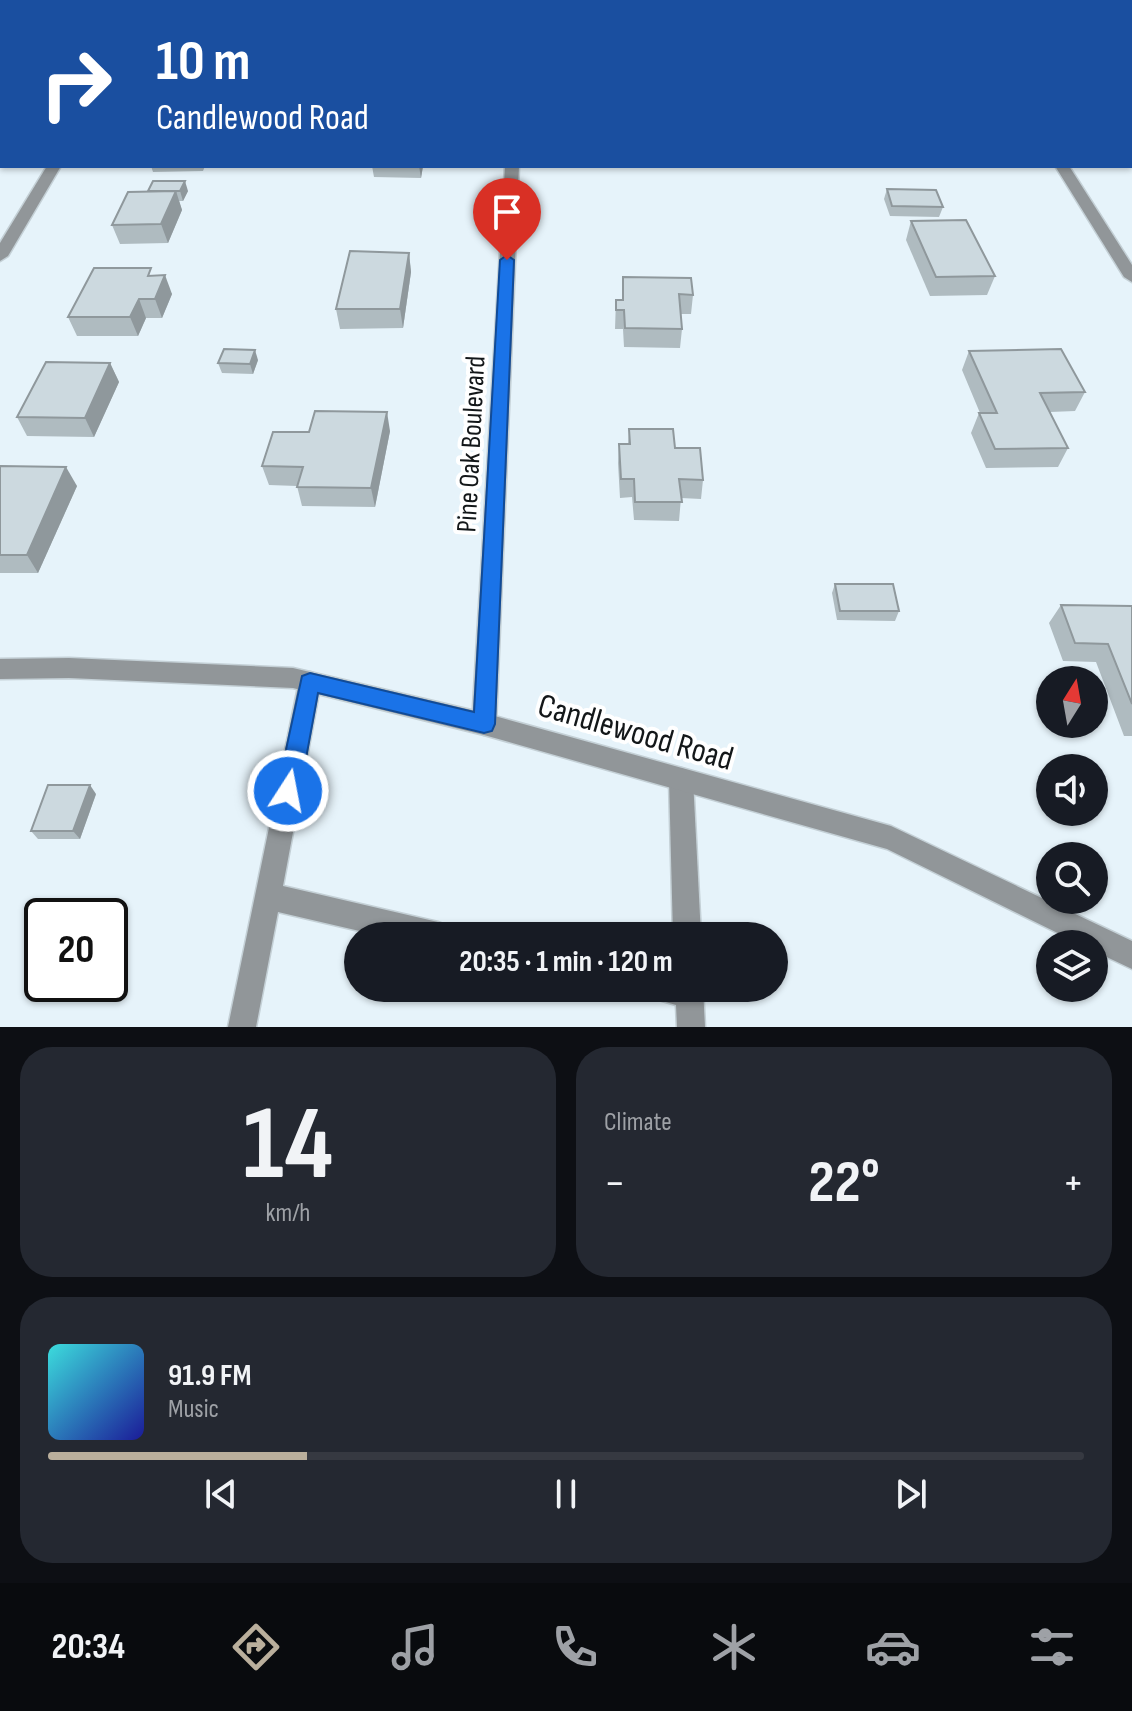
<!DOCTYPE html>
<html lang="en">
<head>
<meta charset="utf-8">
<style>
	:root { --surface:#171b24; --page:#242831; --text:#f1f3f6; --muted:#9ea1a6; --line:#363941; --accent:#baaf9c }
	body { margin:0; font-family:"Sofia Sans Condensed",sans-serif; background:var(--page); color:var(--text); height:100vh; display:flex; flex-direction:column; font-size:30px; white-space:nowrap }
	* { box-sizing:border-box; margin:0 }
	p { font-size:26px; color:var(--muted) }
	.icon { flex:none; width:44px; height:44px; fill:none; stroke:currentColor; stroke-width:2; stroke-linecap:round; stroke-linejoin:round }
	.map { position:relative; height:1027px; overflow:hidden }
	.sheet { display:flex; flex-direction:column; gap:20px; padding:20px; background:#0d0f14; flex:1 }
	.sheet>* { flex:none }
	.guide { position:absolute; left:0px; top:0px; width:1132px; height:168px; box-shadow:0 2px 6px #0004; background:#1a4fa0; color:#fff; overflow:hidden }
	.needle { width:52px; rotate:11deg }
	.fabs { position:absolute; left:1036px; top:666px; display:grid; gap:16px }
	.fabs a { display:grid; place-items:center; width:72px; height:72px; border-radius:50%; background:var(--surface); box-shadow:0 2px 6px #0004; font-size:40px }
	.speed { position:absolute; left:24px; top:898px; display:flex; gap:16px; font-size:40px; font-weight:700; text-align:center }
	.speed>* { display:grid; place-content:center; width:104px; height:104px; border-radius:50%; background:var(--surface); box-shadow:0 2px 6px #0004; line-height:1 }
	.speed .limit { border:4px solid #111; border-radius:12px; background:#fff; color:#111 }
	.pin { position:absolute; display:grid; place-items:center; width:68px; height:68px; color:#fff; margin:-82px -34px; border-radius:50% 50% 50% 0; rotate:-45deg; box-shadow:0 0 8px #0007 }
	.pin .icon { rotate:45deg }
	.me { position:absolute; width:88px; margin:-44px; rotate:11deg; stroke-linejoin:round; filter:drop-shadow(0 0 6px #0008) }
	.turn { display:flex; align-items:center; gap:28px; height:168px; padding:0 24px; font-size:36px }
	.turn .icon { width:104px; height:104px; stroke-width:2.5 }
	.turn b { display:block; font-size:56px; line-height:68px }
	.big { font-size:60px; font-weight:700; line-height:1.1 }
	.sheet .tile { flex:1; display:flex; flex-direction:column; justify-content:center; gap:12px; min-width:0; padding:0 28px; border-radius:32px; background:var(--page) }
	.sheet .dial { align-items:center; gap:0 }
	.dial b { font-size:104px; line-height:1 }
	.song { display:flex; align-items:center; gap:24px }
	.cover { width:96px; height:96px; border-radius:12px; background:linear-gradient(135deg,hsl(180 70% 55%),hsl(240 70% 35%)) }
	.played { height:8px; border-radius:4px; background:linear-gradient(90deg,var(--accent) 25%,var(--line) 25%) }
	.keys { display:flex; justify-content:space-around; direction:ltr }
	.heat { display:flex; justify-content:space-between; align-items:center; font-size:44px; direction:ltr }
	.sheet .tiles { flex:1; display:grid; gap:20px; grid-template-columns:1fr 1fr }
	.tile:last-child { grid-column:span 2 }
	.trip { position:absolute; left:344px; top:922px; width:444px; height:80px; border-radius:40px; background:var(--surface); box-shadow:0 2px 6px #0004; font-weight:700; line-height:80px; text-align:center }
	.tabs { display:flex; height:128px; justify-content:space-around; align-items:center; background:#090b0e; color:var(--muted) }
	.tabs .icon { width:56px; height:56px }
	.tabs .active { color:var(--accent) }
	.tabs b { font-size:36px; color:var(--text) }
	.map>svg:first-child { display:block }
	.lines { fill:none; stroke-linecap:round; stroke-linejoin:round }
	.service-casing { stroke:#c4d0d6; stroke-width:3 }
	.minor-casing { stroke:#c4d0d6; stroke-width:3 }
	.tertiary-casing { stroke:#c4d0d6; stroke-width:3 }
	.service { fill:#919699; fill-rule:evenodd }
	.minor { fill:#919699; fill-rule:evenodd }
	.tertiary { fill:#919699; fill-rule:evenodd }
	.wall { fill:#afbbc0 }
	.shaded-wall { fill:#8f989c }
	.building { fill:#ccd9df; stroke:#8f989c; stroke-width:2 }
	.route { fill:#1a73e8; stroke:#114b97; stroke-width:2 }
	.labels { text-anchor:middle; stroke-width:8; stroke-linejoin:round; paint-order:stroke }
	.street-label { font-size:28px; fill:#131719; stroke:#fff }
	.near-street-label { font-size:34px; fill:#131719; stroke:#fff }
</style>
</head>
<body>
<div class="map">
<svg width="1132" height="1027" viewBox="0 0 1132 1027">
	<rect width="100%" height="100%" fill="#e6f3fa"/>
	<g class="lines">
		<g class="service-casing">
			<g id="service">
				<path d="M310,672L318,675L321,682L283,886L438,922L448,926L452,936H381L278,912L256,1027H228L299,682L302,675Z"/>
				<path d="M681,768L690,771L693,779L701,936H673L669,779L672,771Z"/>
				<path d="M648,988H703L705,1027H677L676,1005L652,998Z"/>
			</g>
		</g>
		<g class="minor-casing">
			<g id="minor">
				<path d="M148,0H160L147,2Z"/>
				<path d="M476,0H489L491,2H478Z"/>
				<path d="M556,0H569L554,2Z"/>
				<path d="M952,0H964L966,2H954Z"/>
				<path d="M47,166H61L8,256L0,261V243Z"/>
				<path d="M505,166H519L496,724L492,731L484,735L476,731L472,724Z"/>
				<path d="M1055,166H1069L1132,265V282L1124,277Z"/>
			</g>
		</g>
		<g class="tertiary-casing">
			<path id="tertiary" d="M69,658L293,668L484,713L891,826L1132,941V969L1094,951V944H1080L887,849L484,735L293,688L69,678L0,679V659Z"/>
		</g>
		<use href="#service" class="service"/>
		<use href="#minor" class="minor"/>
		<use href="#tertiary" class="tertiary"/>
	</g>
	<g class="wall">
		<rect x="1130" y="22" width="2" height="56"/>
		<path d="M151,166H205L203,171L153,172Z"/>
		<path d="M372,166H423L421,178L374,177Z"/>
		<path d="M887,189L943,207L939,217L890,216L884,199Z"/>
		<path d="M188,191L183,201H179L182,210L168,243L120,244L112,225L148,192Z"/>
		<path d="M911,221L995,276L987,295L930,296L906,240Z"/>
		<path d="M409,253L411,272L403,328L340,329L336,309Z"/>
		<path d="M154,275L172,294L162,318H146L138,336H77L68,317Z"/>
		<path d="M623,277L693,295L691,314H680L682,329L680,348L624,347L623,329H615L616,300H622Z"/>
		<path d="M969,351L1085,392L1075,411L1050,412L1068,448L1058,467L986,468L971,433L979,413H980L962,370Z"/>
		<path d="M258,360L253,374L222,373L218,363Z"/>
		<path d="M110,363L119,382L94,437L27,436L17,417Z"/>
		<path d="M629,429L675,448L703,480L701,499L681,498L679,521L634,520L632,497L620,498L618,463L619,444H628Z"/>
		<path d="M390,431L375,507L302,506L297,486L269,485L262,466Z"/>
		<path d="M0,466L77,486L38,573H0Z"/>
		<path d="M835,584L899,611L895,621L837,620L832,593Z"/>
		<path d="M1061,605L1132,606V736H1124L1096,662L1063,661L1049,623Z"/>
		<path d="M96,794L80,839H38L31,831Z"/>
	</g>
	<g class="shaded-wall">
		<path d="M0,105L2,109V122L0,117Z"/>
		<path d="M419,166H423L421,178Z"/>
		<path d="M185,181L188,191L183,201L180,191Z"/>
		<path d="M176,191L182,210L168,243L161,224Z"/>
		<path d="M409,253L411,272L403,328L400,309Z"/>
		<path d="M165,275L172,294L162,318L155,299Z"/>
		<path d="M139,299L146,318L138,336L130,317Z"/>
		<path d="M255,350L258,360L253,374L250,364Z"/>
		<path d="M110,363L119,382L94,437L85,418Z"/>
		<path d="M387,412L390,431L375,507L371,488Z"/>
		<path d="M66,467L77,486L38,573L27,555Z"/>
		<path d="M90,785L96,794L80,839L73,831Z"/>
	</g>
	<g class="building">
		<path d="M39,0H80L79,2H36Z"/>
		<rect x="1130" y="22" width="2" height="39"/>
		<rect x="0" y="84" width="2" height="17"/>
		<path d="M153,181H185L180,191H148Z"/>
		<path d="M887,189L936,190L943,207L892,206Z"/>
		<path d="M176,191L161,224L112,225L128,192Z"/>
		<path d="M966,220L995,276L936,277L911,221Z"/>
		<path d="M350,251L409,253L400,309H336Z"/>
		<path d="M94,268H151L148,276L165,275L155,299H139L130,317H68Z"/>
		<path d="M623,277L691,278L693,295L679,294L682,329L625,328L624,310H616V300H623Z"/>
		<path d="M224,349L255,350L250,364L218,363Z"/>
		<path d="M1061,349L1085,392L1040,393L1068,448L995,449L979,413H997L969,351Z"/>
		<path d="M46,362L110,363L85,418L17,417Z"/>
		<path d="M315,411L387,412L371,488L297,487L303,467L262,466L273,432H309Z"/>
		<path d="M629,429H673L675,448H700L703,480L679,479L682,502H635L634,479H621L619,444H630Z"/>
		<path d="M0,466L66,467L27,555H0Z"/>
		<path d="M835,584H893L899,611H840Z"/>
		<path d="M1061,605L1132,606V704L1108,644L1075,643Z"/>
		<path d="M48,785H90L73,831H31Z"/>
	</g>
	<path class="route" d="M507,255L514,260L495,724L492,731L484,733L318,693L300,791L296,798L288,801L280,798L277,791L302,676L310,673L474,712L500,260Z"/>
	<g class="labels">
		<g class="street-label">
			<text transform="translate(470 444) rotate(-87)" y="10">Pine Oak Boulevard</text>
		</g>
		<g class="near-street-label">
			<text transform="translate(636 731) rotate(16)" y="12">Candlewood Road</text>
		</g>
	</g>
</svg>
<div class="fabs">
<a><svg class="needle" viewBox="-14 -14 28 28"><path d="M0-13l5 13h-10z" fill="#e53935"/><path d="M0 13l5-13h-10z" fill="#9ea1a6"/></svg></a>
<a><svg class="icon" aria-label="sound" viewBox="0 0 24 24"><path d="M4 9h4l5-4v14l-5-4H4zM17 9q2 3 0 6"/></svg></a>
<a><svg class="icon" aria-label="search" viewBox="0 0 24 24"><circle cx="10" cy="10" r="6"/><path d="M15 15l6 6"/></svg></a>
<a><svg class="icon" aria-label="layers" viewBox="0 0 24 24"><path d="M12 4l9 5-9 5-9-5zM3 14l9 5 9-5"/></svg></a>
</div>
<div class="speed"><div class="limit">20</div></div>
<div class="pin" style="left:507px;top:260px;background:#d93025"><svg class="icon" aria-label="arrive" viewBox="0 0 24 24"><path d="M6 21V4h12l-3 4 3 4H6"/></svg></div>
<svg class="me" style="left:288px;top:791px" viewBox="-20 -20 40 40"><circle r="17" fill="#1a73e8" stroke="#fff" stroke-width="3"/><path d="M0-11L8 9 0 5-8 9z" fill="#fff"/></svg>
<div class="trip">20:35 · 1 min · 120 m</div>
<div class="guide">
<div class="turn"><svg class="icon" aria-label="right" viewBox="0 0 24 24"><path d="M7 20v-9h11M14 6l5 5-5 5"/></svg><div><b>10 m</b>Candlewood Road</div></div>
</div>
</div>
<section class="sheet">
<div class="tiles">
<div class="tile dial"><b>14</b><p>km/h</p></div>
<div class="tile"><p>Climate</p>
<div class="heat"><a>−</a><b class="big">22°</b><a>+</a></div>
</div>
<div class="tile">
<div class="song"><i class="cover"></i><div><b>91.9 FM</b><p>Music</p></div></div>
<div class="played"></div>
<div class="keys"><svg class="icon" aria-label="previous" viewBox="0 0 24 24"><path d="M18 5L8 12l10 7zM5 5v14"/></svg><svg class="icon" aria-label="pause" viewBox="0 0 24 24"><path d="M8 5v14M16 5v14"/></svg><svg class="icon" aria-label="next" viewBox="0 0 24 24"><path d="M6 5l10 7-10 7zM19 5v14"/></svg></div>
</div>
</div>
</section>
<nav class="tabs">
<b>20:34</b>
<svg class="icon active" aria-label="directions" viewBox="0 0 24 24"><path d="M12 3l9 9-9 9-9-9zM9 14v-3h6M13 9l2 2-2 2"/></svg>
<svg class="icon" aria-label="music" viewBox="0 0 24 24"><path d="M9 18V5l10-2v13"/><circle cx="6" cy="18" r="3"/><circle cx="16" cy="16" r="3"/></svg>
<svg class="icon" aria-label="phone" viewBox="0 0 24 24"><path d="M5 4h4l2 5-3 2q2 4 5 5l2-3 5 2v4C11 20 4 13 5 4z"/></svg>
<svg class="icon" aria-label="climate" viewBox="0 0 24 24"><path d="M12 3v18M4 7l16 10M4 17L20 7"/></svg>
<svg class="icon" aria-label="car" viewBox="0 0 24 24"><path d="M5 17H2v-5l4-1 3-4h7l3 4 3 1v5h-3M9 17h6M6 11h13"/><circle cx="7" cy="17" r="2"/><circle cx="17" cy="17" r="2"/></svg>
<svg class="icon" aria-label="filters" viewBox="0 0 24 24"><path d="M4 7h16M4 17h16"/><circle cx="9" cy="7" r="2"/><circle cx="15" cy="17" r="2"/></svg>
</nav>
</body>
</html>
